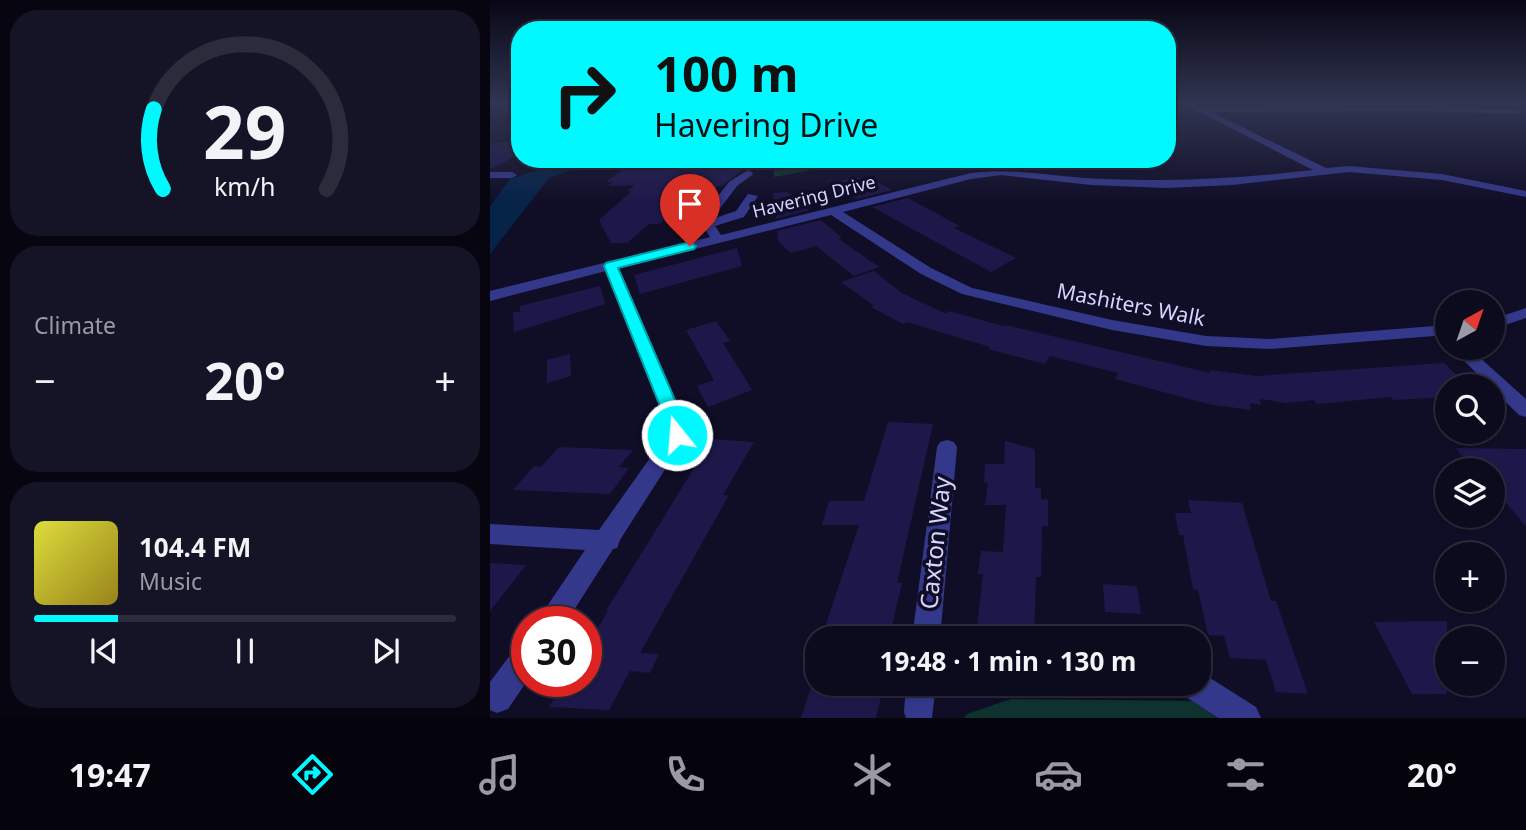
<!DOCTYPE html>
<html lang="en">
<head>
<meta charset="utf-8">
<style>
	:root { --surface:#0c0a1d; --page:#151326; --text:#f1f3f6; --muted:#9a9aa4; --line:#2c2b3b; --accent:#00f9ff }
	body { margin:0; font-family:"Noto Sans",sans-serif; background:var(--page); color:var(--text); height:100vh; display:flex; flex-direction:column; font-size:26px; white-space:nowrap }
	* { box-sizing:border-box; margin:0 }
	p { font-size:23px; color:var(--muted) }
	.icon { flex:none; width:38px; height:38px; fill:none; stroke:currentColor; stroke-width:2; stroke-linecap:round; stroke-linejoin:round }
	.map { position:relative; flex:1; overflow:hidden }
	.drawer { display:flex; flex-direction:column; gap:10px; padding:10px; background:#070610; width:490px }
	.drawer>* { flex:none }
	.hud { position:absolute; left:21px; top:21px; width:665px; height:147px; border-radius:28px; box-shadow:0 2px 5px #0004,0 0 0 2px var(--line); background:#00f9ff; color:#111; overflow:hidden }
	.needle { width:46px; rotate:40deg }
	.fabs { position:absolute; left:945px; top:290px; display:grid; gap:14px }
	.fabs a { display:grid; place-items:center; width:70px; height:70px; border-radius:50%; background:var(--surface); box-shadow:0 2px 5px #0004,0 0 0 2px var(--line); font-size:35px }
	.speed { position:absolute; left:21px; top:606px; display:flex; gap:14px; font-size:35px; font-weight:700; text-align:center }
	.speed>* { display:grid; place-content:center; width:91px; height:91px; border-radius:50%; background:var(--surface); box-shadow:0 2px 5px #0004,0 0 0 2px var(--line); line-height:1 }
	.speed .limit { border:10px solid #d22; background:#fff; color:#111 }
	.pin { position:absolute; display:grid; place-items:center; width:60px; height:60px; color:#fff; margin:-72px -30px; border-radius:50% 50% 50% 0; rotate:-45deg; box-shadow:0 0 7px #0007 }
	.pin .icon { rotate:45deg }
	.me { position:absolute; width:77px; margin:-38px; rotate:343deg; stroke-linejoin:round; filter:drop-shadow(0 0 5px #0008) }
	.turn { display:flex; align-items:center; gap:24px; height:147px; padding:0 28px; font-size:32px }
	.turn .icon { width:91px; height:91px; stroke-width:2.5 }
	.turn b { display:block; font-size:49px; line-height:60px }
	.big { font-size:52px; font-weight:700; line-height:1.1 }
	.drawer .widget { flex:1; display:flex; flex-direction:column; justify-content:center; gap:10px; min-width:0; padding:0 24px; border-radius:28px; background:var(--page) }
	.drawer .dial { align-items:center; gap:0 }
	.dial svg { height:182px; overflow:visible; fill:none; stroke:var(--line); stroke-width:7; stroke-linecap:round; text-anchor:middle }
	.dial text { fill:var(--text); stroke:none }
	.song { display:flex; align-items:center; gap:21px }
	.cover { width:84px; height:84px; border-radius:10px; background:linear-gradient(135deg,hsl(60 70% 55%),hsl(50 70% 35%)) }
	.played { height:7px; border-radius:4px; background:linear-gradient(90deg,var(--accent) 20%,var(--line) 20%) }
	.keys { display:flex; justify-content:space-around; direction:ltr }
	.heat { display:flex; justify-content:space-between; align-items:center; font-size:38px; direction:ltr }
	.trip { position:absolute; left:315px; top:626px; width:406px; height:70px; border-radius:28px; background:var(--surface); box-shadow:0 2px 5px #0004,0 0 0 2px var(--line); font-weight:700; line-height:70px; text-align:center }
	.tabs { display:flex; height:112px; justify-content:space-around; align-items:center; background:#05040c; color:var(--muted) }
	.tabs .icon { width:49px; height:49px }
	.tabs .on { color:var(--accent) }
	.tabs b { font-size:32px; color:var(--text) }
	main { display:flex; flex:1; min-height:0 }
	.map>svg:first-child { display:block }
	.green { fill:#10322e }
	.water { fill:#062348 }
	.building { fill:#1e184a }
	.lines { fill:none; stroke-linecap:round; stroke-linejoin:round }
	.minor { fill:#34388a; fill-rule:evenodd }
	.route { fill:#00f9ff; stroke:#00a2a6; stroke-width:2 }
	.labels { text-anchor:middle; stroke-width:7; stroke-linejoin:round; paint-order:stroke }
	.far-street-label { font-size:18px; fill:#d5d4ff; stroke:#100d27 }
	.street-label { font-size:21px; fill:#d5d4ff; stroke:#100d27 }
	.near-street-label { font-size:24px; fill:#d5d4ff; stroke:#100d27 }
</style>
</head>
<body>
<main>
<section class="drawer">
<div class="widget dial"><svg viewBox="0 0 100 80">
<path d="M14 69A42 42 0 1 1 86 69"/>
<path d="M14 69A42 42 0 0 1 10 34" stroke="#00f9ff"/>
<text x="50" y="56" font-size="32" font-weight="700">29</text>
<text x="50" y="72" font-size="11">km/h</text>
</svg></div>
<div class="widget"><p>Climate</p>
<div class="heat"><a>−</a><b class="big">20°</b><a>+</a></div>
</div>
<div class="widget">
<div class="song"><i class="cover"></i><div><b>104.4 FM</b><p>Music</p></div></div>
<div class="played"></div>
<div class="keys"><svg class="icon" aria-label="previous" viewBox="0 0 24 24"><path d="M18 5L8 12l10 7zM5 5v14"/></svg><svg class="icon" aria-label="pause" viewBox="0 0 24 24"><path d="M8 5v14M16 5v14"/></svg><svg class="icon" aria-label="next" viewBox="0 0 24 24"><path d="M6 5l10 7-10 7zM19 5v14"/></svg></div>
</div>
</section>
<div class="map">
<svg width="1036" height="718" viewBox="0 0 1036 718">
	<rect width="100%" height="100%" fill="#100d27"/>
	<g class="green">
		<path d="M284,159H373V161L284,177Z"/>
		<path d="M521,699L702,701L727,718H474L477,714Z"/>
	</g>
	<path class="water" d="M82,159H115L59,178L0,254V206L20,179Z"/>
	<g class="building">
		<path d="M29,140L24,157L0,169V144Z"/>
		<path d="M164,159H251L249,162H263L233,185L224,188L196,220H174L170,224H159L137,243H121L109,220L142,191L137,192L145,185L118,186L123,182H116L142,162Z"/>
		<path d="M371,178L374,184L386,181L402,190L367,199L337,182Z"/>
		<path d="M297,192L319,210L286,219L283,193Z"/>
		<path d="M418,198L470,226L464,228L526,258L501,272L382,207Z"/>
		<path d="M331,220L352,238L349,239L389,267L364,276L326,246L301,253L288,241L287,231Z"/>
		<path d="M247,248L252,266L150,294L144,275Z"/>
		<path d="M384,271L412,293L456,314L459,311L513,326H520L720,373V370L766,376L954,363L979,387H957V397L903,400L901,397L827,404L824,400L796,403L770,399L771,405L760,403L761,410L718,404L625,379L628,373L560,356L555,364L498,349L500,347L417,322L413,324L381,307L384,306L351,282Z"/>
		<path d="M110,286L115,304L24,332L23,313L30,311V306Z"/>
		<path d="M226,321L240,341L233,343L262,390L218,407L207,386L224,380L196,330Z"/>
		<path d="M80,354L81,376L57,383V360Z"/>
		<path d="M398,422L443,424L407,583H412L399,639H335L339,628L335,627L369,525H332L339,501H374Z"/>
		<path d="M222,439L264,442L233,495H239L150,653L169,654L160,673L140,671L119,710L59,707L75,681H96V647L118,611H116Z"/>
		<path d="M515,441L545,449V488H551V499L558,500V526H552L551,577H546L544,639L486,636L493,574H488L491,551L513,552L516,505H495L498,483L494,482L495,464H514Z"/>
		<path d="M69,447L143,450L129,467L139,468L120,494L23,490L44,466L51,467Z"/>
		<path d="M966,448L1036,449V526L1003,488V471H984Z"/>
		<path d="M698,500L752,503L781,601H786L818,694L786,692L776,660L740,658L734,636L718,635L708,590L703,589L693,535H689L685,513H701Z"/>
		<path d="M0,563L36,565L0,611Z"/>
		<path d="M613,584L647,586L651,614L615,612Z"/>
		<path d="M957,621V694H922L884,622Z"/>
		<path d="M322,684H394L386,718H311Z"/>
	</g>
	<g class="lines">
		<g class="minor">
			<path d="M692,103H701L711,108L927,107L1034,110L1031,114L927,111L721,112L836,168L859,166L952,174L1036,191V197L952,180L859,172L742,185L677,188L601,185L511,175L481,179L353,212L441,268L482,288L622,320L716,336L780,339L957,325V335L780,349L716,346L622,330L472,294L431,274L341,215L129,268L195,421L197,435L130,540L127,548L123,549L77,621H47L95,550L0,544V524L109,530L177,434L175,421L116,271L0,301V291L220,237L209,220L239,182L258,170L263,173L262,175L247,186L222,219L246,211L258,194L268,196L254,217L225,226L231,235L481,173C526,167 569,178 614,179C685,182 753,178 823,170Z"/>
			<path d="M0,172H22L27,175L22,178H0Z"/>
			<path d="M1036,308V318L1003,329V319Z"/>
			<path d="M961,348H979L1036,399V417L1029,415Z"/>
			<path d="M457,440L464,442L467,447L450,639H422L447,447L450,442Z"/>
			<path d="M37,642V681L18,709L7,713L0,710V682L27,646Z"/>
			<path d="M709,671L766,707L771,718H728L693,695L689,684H709Z"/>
			<path d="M416,684H446L442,718H416L414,712Z"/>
		</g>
	</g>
	<linearGradient id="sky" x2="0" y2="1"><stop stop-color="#090715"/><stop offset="0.51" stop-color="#313552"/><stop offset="1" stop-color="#313552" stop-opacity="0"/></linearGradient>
	<rect width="1036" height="203" fill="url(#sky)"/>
	<path class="route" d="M200,242L206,246L204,249L128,268L194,421L197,435L194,439H181L176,421L114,266L116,263Z"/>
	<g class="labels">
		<g class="far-street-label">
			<text transform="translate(324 197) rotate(-14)" y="6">Havering Drive</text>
		</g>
		<g class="street-label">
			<text transform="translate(641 305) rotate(11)" y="7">Mashiters Walk</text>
		</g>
		<g class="near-street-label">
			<text transform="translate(446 543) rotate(-84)" y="8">Caxton Way</text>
		</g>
	</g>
</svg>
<div class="fabs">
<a><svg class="needle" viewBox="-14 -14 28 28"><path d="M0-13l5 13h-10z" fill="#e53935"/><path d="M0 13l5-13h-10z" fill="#9a9aa4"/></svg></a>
<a><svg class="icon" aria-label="search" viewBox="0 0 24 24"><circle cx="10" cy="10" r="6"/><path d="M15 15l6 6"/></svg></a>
<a><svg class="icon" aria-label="layers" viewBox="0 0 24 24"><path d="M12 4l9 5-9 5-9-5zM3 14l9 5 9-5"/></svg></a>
<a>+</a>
<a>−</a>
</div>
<div class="speed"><div class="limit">30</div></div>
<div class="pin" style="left:200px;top:246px;background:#d93025"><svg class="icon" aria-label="arrive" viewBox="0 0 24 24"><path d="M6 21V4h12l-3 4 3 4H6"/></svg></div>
<svg class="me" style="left:187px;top:435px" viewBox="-20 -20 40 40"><circle r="17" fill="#00f9ff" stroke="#fff" stroke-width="3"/><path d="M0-11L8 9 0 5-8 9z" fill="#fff"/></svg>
<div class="trip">19:48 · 1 min · 130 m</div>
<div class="hud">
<div class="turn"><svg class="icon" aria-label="right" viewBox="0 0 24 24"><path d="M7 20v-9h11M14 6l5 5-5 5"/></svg><div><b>100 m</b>Havering Drive</div></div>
</div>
</div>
</main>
<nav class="tabs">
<b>19:47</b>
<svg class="icon on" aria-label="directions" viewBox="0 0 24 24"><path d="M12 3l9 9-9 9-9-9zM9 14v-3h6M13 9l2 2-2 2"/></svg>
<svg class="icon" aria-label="music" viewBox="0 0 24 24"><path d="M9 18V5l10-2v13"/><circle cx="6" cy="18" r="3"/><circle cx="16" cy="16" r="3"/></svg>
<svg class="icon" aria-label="phone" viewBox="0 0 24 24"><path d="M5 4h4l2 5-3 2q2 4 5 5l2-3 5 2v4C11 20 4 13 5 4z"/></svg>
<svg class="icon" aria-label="climate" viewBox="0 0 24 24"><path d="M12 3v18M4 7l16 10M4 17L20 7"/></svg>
<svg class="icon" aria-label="car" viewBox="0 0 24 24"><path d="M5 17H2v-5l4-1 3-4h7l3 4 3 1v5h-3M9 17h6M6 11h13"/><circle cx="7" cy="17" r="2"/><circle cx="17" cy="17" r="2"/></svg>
<svg class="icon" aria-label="filters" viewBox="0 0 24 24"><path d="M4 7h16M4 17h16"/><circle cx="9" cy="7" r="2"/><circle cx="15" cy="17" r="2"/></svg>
<b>20°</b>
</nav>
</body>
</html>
